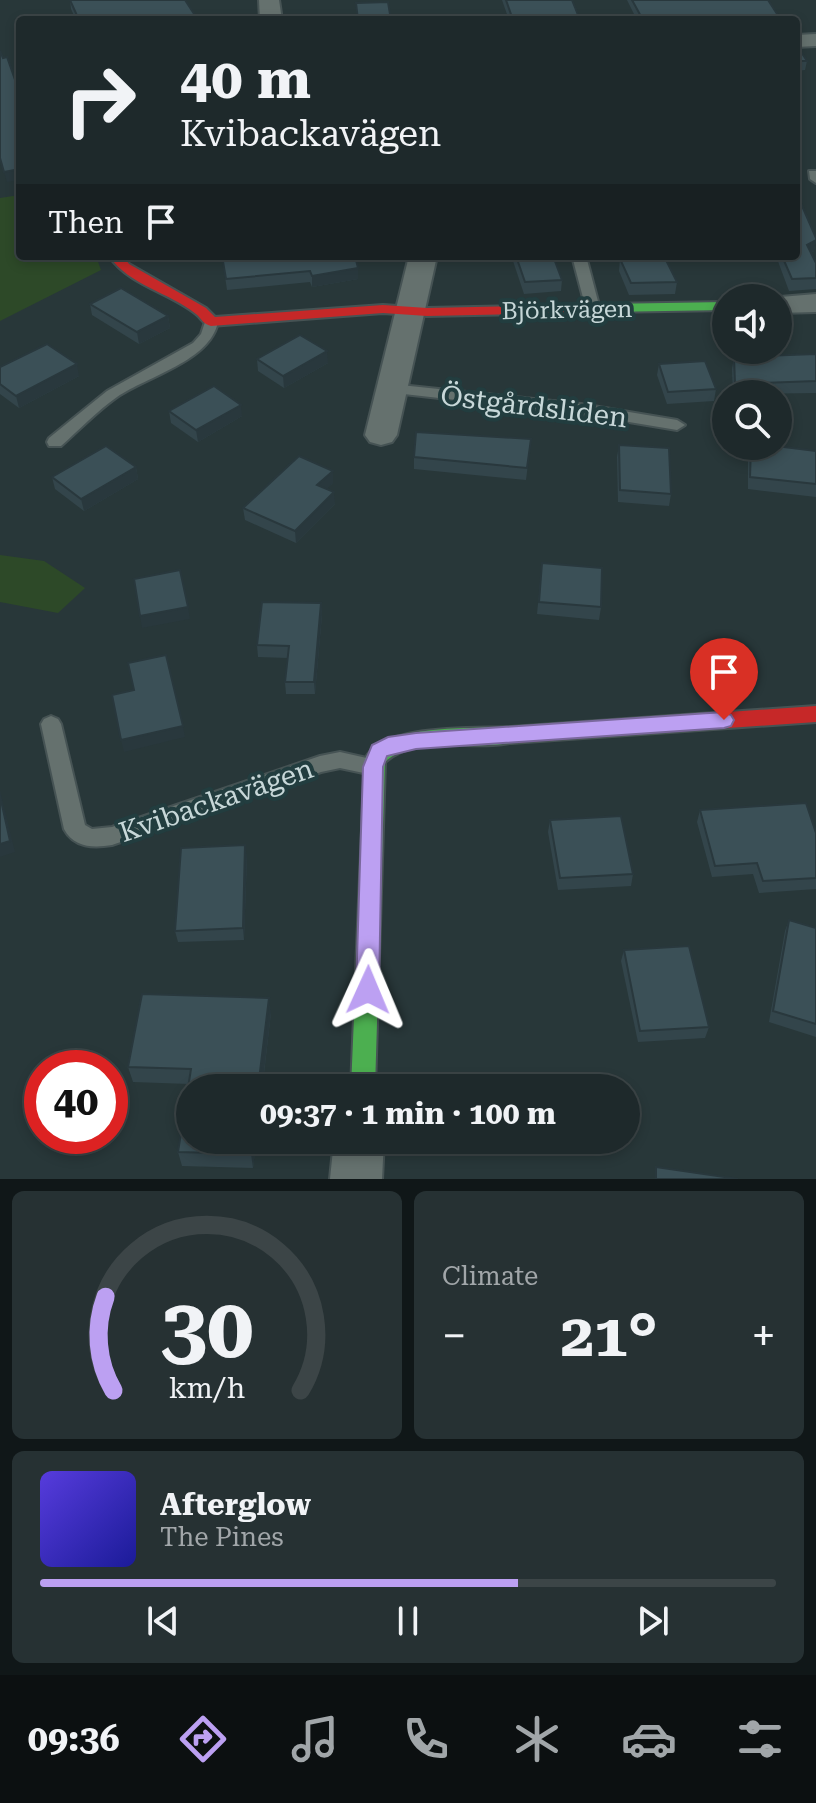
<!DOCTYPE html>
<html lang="en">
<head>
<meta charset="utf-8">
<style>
	:root { --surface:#1e292b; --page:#263133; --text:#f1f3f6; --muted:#a1a6a9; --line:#3c4547; --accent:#bca0f2 }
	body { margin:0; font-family:"Roboto Serif",serif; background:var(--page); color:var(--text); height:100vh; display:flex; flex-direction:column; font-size:30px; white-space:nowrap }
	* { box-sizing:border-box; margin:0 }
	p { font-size:26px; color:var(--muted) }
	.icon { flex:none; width:44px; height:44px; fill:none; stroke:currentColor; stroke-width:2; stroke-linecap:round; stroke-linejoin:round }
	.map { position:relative; height:1179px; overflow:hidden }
	.details { display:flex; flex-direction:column; gap:12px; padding:12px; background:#101718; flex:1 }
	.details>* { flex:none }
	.top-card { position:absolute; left:16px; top:16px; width:784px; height:244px; border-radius:8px; box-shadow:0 4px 12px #0003,0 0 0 2px var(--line); background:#1e292b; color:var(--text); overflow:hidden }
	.tools { position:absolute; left:712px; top:284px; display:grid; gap:16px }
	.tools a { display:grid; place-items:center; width:80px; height:80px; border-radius:50%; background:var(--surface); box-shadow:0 4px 12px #0003,0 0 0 2px var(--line); font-size:40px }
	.speed { position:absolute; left:24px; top:1050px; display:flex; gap:16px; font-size:40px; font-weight:700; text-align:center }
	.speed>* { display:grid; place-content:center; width:104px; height:104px; border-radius:50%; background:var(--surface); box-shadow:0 4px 12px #0003,0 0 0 2px var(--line); line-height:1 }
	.speed .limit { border:12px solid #d22; background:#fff; color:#111 }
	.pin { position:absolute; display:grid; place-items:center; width:68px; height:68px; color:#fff; margin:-82px -34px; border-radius:50% 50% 50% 0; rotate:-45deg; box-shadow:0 0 8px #0007 }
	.pin .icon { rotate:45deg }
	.me { position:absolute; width:88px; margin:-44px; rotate:1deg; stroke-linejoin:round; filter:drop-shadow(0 0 6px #0008) }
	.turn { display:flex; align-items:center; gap:28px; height:168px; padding:0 32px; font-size:36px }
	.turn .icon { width:104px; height:104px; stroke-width:2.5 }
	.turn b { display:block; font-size:56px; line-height:68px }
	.then { display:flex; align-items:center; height:76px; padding:0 32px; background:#0003; gap:16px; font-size:30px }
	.big { font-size:60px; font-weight:700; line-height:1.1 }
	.details .widget { flex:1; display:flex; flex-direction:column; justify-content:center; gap:12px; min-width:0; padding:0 28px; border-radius:12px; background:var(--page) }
	.details .dial { align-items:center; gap:0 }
	.dial svg { height:208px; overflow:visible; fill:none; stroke:var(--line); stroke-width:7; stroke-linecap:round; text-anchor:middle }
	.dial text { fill:var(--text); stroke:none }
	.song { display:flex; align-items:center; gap:24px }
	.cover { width:96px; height:96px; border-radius:12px; background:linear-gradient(135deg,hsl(250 70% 55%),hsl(240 70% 35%)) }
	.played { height:8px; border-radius:4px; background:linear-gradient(90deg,var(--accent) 65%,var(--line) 65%) }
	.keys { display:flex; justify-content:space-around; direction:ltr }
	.heat { display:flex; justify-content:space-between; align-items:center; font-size:44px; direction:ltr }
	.details .tiles { flex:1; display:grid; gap:12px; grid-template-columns:1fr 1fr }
	.widget:last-child { grid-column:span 2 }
	.trip { position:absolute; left:176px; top:1074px; width:464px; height:80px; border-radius:40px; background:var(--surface); box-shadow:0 4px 12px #0003,0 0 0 2px var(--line); font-weight:700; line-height:80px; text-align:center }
	.menu { display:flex; height:128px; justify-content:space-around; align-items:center; background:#0c1011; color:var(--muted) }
	.menu .icon { width:56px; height:56px }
	.menu .selected { color:var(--accent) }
	.menu b { font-size:36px; color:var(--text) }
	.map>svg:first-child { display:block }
	.green { fill:#2d4928 }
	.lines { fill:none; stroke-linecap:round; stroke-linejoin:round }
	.lane-casing { stroke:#465354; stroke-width:4 }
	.street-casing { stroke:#465354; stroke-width:4 }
	.fast-casing { stroke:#465354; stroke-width:4 }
	.jam-casing { stroke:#465354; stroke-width:4 }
	.lane { fill:#65716e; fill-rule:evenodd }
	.street { fill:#65716e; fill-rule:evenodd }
	.fast { fill:#4caf50; fill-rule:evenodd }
	.jam { fill:#c62828; fill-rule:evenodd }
	.wall { fill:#33454b }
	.shaded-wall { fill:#29383d }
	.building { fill:#3b5057; stroke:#29383d; stroke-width:2 }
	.route { fill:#bca0f2; stroke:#7a689d; stroke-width:2 }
	.labels { text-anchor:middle; stroke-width:8; stroke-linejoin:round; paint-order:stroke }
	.far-street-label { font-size:24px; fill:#c7d7d8; stroke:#223d3f }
	.street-label { font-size:28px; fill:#c7d7d8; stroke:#223d3f }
</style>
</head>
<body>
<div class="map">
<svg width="816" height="1179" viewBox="0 0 816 1179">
	<rect width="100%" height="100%" fill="#283739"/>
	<g class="green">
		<path d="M20,195V256H96L101,270L0,321V198Z"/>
		<path d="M0,555L44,561L85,588L58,613L0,602Z"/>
	</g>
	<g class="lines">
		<g class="lane-casing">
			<g id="lane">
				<path d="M809,171H816V183L810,179Z"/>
				<path d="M572,256H586L600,309L598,312H588L586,309Z"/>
				<path d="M211,318L218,322C210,361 148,376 117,397C97,411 79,430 61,446H49L47,442L49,438L107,391L193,343L201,334L206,319Z"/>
				<path d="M391,384L581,404L677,420L685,425L677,430L581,414L386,392L383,389Z"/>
				<path d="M51,716L58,719L61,724L85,825L92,829L112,827L320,756L340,752L380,761L383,767L380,773L373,775L340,768L321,772L112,845C94,848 74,848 64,829L41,724L44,719Z"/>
			</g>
		</g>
		<g class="street-casing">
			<g id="street">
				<path d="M259,0H279L282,20H260Z"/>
				<path d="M816,34V46L796,47V35Z"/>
				<path d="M409,256H437L397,435L392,442L381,445L370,442L365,435Z"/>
				<path d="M816,294V312L778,313V298H768Z"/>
				<path d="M334,1140H384L382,1179H330Z"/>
			</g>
		</g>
		<g class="fast-casing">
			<g id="fast">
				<path d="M726,302V310L605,312L598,308L605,304Z"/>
				<path d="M511,727L518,729L521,735L518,741C479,753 417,732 385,762L375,1088H351L365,759C384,723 475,729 511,727Z"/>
			</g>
		</g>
		<g class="jam-casing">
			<g id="jam">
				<path d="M109,256H123L129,264L206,308L215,317L383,305L427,308L605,304L612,308L605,312L427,316L383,313L211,326C203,324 202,319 196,314C169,292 130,286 109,256Z"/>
				<path d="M816,706V722L511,743L504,741L501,735L504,729L511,727Z"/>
			</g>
		</g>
		<use href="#lane" class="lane"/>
		<use href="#street" class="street"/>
		<use href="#fast" class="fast"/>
		<use href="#jam" class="jam"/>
	</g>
	<g class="wall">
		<path d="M70,0L198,20H76L71,9Z"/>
		<path d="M502,0H572L580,20H509Z"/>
		<path d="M627,0H768L781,20H637Z"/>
		<path d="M796,44L807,61L805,70L796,71Z"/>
		<path d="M816,238L814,251L811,253L816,263V289L789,291L776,256H796Z"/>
		<path d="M222,256L358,279L312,287L310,282L227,290Z"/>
		<path d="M514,256H553L562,280L561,291L524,294L513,261Z"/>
		<path d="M620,259L677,282L675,294L629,295L619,271Z"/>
		<path d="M90,304L168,316L170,328L139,344L92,315Z"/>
		<path d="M816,354V393L733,394L732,369L734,357Z"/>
		<path d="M257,359L328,363L284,388L258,371Z"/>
		<path d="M659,364L716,389L714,401L667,404L657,375Z"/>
		<path d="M0,367L79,376L19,408L0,394Z"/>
		<path d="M169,411L242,416L198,442L171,423Z"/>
		<path d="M531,439L526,480L414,469V457Z"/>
		<path d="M619,445L671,494L669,506L618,502L617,457Z"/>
		<path d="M750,446H776L816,451V497L748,489V455Z"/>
		<path d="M136,467L138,479L84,511L55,489L52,477Z"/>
		<path d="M333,483L326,489L335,504L296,543L245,520L243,508Z"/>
		<path d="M542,563L601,607L599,620L537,614Z"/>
		<path d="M321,603L322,615L315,694H286L285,682L288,658L258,657L257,645Z"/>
		<path d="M700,810L816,833V889L759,893L753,874L712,877L697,822Z"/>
		<path d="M550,820L633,874L631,886L558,890L548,832Z"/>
		<path d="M247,857L244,940L178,942L175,931Z"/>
		<path d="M789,920L816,928V1037L769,1022L785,931Z"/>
		<path d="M624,950L709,1027L705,1038L638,1042L621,961Z"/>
		<path d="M271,1013L253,1168L182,1166L178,1152L189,1084L133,1082L128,1067Z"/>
	</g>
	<g class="shaded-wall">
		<path d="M20,169V180L7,182L4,172Z"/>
		<path d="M816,240L814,251L804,256L807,245Z"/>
		<path d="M358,268V279L312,287V276Z"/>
		<path d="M168,316L170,328L139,344L137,332Z"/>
		<path d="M327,351L328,363L284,388L283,376Z"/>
		<path d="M77,364L79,376L19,408L16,396Z"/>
		<path d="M241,405L242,416L198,442L196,430Z"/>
		<path d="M136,467L138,479L84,511L81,499Z"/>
		<path d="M333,471V483L318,497L317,485Z"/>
		<path d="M334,492L335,504L296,543L295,531Z"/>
		<path d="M321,603L322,615L315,694L314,682Z"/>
		<path d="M188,607L190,619L142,628L140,616Z"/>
		<path d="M183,726L185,737L124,752L121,740Z"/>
		<path d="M0,790L15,852L0,857Z"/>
		<path d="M245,845L247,857L244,940L243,928Z"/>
		<path d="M269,998L271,1013L262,1088H258Z"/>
		<path d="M252,1140H257L253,1168L251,1154Z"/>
	</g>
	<g class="building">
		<path d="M70,0H185L198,20H79Z"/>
		<path d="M506,0H572L580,20H513Z"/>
		<path d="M632,0H768L781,20H643Z"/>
		<path d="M388,2L391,20H358L356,3Z"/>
		<path d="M796,44L807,61H796Z"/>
		<path d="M0,51L3,58L7,57L20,94V169L4,172L0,158Z"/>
		<path d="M796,192L816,238V240L807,245L816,263V278L792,279L782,256H796Z"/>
		<path d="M222,256H355L358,268L312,276L310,271L226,279Z"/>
		<path d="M516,256H553L562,280L525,282Z"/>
		<path d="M664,256L677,282L631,283L620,259Z"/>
		<path d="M121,288L168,316L137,332L90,304Z"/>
		<path d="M300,335L327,351L283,376L257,359Z"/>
		<path d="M47,344L77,364L16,396L0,384V367Z"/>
		<path d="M816,354V381L735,384L734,357Z"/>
		<path d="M705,361L716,389L668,392L659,364Z"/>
		<path d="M214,386L241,405L196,430L169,411Z"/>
		<path d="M416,432L531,439L527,468L414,457Z"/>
		<path d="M619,445L669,448L671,494L620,490Z"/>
		<path d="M106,446L136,467L81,499L52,477Z"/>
		<path d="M751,446H776L816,451V484L750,477Z"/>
		<path d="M299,456L333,471L317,485L334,492L295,531L243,508Z"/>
		<path d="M542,563L602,568L601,607L539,602Z"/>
		<path d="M180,570L188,607L140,616L134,579Z"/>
		<path d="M262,602L321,603L314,682H285L289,646L257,645Z"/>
		<path d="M166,655L183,726L121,740L112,695L134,690L128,663Z"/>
		<path d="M0,796L10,841L0,844Z"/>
		<path d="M806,803L816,833V878L763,881L757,863L715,866L700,810Z"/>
		<path d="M621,816L633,874L560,878L550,820Z"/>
		<path d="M245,845L243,928L175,931L181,848Z"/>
		<path d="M789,920L816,928V1024L773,1011Z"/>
		<path d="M689,946L709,1027L640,1031L624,950Z"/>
		<path d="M142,994L269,998L258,1088H190V1140H252L251,1154L178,1152L191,1069L128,1067Z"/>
		<path d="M656,1167L738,1179H656Z"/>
	</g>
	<path class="route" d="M724,712L731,715L734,720L731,726L724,728L416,749L387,756L383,767L379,990L376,997L368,1000L359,997L356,990L363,767L372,745L388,737L416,733Z"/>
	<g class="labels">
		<g class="far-street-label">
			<text transform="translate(567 310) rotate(-1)" y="8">Björkvägen</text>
		</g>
		<g class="street-label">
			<text transform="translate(534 406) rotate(7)" y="10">Östgårdsliden</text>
			<text transform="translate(216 800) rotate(-19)" y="10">Kvibackavägen</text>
		</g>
	</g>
</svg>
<div class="tools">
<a><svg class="icon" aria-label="sound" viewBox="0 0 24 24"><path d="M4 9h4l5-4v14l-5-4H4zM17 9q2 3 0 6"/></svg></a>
<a><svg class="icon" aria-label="search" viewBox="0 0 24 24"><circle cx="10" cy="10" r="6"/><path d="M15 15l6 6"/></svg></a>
</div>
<div class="speed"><div class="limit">40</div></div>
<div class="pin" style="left:724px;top:720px;background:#d93025"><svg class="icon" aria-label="arrive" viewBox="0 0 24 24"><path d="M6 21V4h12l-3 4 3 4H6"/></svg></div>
<svg class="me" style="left:368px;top:990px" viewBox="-20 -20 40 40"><path d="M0-17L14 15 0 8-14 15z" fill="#bca0f2" stroke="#fff" stroke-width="4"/></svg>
<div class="trip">09:37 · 1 min · 100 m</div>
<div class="top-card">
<div class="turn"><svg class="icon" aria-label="right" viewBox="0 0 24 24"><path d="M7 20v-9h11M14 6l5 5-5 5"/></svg><div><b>40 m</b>Kvibackavägen</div></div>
<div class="then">Then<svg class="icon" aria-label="arrive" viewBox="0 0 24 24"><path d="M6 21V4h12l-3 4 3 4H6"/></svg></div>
</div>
</div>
<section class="details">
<div class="tiles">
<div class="widget dial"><svg viewBox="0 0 100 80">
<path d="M14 69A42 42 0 1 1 86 69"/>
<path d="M14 69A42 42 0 0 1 11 33" stroke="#bca0f2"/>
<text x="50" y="56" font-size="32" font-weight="700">30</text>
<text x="50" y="72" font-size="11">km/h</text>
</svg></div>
<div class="widget"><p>Climate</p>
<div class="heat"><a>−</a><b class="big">21°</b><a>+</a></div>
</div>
<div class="widget">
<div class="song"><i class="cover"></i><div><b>Afterglow</b><p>The Pines</p></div></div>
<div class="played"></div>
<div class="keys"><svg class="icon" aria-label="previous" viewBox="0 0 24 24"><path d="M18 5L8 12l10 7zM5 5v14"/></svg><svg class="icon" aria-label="pause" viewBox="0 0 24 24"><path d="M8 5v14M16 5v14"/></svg><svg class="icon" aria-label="next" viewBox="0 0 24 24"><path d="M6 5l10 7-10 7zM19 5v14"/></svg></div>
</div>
</div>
</section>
<nav class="menu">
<b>09:36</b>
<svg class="icon selected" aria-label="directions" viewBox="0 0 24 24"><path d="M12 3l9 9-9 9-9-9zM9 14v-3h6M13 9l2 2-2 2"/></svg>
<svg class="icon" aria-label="music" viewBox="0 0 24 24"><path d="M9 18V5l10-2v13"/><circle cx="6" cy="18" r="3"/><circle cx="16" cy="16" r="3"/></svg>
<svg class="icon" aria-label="phone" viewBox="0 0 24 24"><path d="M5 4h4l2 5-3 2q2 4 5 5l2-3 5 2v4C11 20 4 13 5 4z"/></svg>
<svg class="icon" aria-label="climate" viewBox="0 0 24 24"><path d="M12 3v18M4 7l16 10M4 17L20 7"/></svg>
<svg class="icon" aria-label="car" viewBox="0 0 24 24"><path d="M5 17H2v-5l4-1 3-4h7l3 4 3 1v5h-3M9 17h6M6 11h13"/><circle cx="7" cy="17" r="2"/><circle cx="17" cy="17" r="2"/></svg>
<svg class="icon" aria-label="filters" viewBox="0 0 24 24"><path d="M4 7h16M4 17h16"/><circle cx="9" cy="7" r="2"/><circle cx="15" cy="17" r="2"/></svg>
</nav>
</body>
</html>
